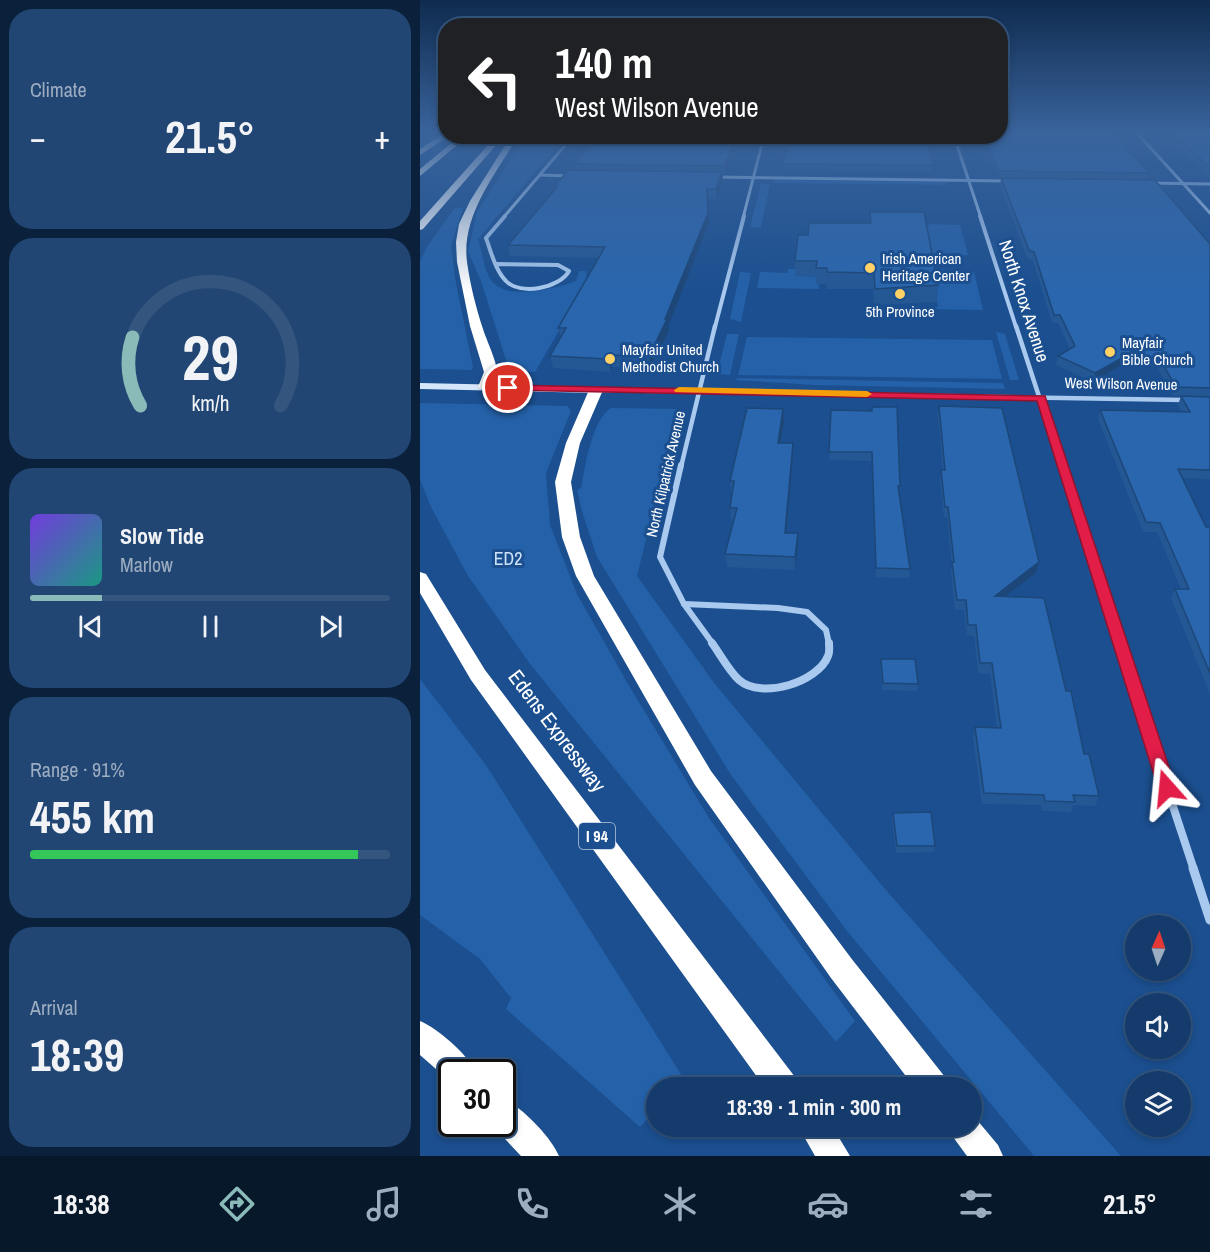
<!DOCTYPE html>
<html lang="en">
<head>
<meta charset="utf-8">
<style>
	:root { --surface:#143b6b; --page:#214673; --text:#f1f3f6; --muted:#9dadc1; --line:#33557e; --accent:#8bbbb9 }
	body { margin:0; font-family:"Archivo Narrow",sans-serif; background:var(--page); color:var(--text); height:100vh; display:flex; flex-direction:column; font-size:22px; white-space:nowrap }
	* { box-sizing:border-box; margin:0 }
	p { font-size:20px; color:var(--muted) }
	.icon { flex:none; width:33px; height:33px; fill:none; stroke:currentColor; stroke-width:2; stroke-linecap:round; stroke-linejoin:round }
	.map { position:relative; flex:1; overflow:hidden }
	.details { display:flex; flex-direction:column; gap:9px; padding:9px; background:#0b203b; width:420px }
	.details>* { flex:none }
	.hud { position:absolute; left:18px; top:18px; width:570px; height:126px; border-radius:24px; box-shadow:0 3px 9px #0003,0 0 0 2px var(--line); background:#202124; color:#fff; overflow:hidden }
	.needle { width:39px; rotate:3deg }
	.tools { position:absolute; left:705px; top:915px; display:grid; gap:12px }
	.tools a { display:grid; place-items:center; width:66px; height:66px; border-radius:50%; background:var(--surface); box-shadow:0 3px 9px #0003,0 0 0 2px var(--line); font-size:30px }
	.speed { position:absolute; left:18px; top:1059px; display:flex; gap:12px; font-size:30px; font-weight:700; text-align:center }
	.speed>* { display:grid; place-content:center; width:78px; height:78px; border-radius:50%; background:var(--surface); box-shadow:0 3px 9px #0003,0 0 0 2px var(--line); line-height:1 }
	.speed .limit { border:3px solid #111; border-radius:9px; background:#fff; color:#111 }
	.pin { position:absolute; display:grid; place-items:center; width:51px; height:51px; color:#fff; margin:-26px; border:3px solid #fff; border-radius:50%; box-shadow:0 2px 6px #0007 }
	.me { position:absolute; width:66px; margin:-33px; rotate:342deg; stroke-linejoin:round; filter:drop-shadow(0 0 4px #0008) }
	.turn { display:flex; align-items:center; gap:21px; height:126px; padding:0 18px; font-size:27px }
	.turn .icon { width:78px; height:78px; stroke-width:2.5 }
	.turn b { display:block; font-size:42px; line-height:51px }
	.big { font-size:45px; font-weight:800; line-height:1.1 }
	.details .card { flex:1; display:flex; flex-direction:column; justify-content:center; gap:9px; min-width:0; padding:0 21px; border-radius:24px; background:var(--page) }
	.details .dial { align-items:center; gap:0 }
	.dial svg { height:156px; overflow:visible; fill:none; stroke:var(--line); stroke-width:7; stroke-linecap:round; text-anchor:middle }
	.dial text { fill:var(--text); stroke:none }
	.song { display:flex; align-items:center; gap:18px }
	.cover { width:72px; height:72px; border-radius:9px; background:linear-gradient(135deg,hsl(260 70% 55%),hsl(170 70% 35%)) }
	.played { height:6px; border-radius:3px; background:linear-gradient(90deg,var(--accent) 20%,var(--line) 20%) }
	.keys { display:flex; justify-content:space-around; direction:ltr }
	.heat { display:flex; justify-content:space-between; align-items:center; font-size:33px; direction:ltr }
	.charge { height:9px; border-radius:4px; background:linear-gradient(90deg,#34c759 91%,var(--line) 0) }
	.trip { position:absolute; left:226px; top:1077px; width:336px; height:60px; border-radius:30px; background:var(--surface); box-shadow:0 3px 9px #0003,0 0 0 2px var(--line); font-weight:800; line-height:60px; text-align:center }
	.dock { display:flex; height:96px; justify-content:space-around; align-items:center; background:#08182b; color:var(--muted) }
	.dock .icon { width:42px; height:42px }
	.dock .current { color:var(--accent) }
	.dock b { font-size:27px; color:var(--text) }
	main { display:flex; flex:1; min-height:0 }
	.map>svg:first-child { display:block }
	.green { fill:#2461a8 }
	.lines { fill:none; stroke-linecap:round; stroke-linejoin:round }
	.street-far5 { stroke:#a9c9ee; stroke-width:3 }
	.street-far4 { stroke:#a9c9ee; stroke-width:4 }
	.street-far3 { stroke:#a9c9ee; stroke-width:4.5 }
	.street-far2 { stroke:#a9c9ee; stroke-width:6 }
	.street-far1 { stroke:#a9c9ee; stroke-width:8 }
	.street { stroke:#a9c9ee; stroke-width:9 }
	.secondary { fill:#d6e6fa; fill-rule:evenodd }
	.highway { fill:#fff; fill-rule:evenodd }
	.wall { fill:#245895 }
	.shaded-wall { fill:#1d4779 }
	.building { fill:#2a66ad; stroke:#1d4779; stroke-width:1.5 }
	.route { fill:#e11d48; stroke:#92132f; stroke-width:1.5 }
	.slow { fill:#f59e0b }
	.poi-dot { fill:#ffd166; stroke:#1b4f8f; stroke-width:2 }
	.labels { text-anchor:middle; stroke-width:6; stroke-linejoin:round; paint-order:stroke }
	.far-poi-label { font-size:15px; fill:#fff; stroke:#1b4f8f; text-anchor:start }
	.far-street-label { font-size:15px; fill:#fff; stroke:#1b4f8f }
	.shield { fill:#1b4f8f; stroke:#bbcadd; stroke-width:1.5 }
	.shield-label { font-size:16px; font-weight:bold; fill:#fff }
	.street-label { font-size:18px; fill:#fff; stroke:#1b4f8f }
	.park-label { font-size:18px; fill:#cfe3fa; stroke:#1b4f8f }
	.near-street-label { font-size:21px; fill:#fff; stroke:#1b4f8f }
</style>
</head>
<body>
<main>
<section class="details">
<div class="card"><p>Climate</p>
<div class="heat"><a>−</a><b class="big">21.5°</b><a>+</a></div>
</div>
<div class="card dial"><svg viewBox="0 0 100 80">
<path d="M14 69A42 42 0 1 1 86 69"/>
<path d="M14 69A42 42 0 0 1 10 34" stroke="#8bbbb9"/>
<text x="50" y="56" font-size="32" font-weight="700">29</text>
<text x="50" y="72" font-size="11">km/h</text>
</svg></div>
<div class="card">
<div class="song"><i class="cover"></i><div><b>Slow Tide</b><p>Marlow</p></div></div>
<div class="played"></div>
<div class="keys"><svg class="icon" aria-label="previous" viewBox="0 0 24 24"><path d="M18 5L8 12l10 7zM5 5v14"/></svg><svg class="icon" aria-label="pause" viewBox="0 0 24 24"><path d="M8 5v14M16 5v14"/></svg><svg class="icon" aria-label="next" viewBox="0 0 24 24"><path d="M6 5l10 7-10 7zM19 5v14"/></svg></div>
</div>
<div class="card"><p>Range · 91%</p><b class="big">455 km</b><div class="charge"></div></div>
<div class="card"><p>Arrival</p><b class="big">18:39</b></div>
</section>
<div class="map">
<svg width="790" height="1156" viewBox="0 0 790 1156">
	<rect width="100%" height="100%" fill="#1b4f8f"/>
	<g class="green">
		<path d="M105,137H145L58,239C62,251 64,270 71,280C86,302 137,288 156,281L159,271H166L167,282L115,372L96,371L87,363L61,281L48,251L57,212Z"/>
		<path d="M354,180L526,182V185L353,183Z"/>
		<path d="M341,184H350L341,228L330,227Z"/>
		<path d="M35,208H43L31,245L35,278L53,367L52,370L0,369V261L8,245Z"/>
		<path d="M510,224L540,225L548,255L512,257L503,227Z"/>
		<path d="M368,269H376L397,277L399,289L337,288L340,272L367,273Z"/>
		<path d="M515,269L554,272L563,310L498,309L518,307L512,275Z"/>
		<path d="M320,272L331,273L321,322L310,319Z"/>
		<path d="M576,332L585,334L599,380H590Z"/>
		<path d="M307,334H319L310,375L297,374Z"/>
		<path d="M327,337L572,340L582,379L318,375Z"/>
		<path d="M317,378L583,383L585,389L395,385L316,380Z"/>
		<path d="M0,403L147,406L151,411L126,473L130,525L157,594L208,684L289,818L435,1021L416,1042L110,664L48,576L11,507L0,480Z"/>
		<path d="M191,408L258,409L217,576L295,684L465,889L701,1156H614L427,931L311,775L177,557L162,511L157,490L161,488C165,467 172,419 191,408Z"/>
		<path d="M0,679L66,765L264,1079L256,1087L237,1088V1109L220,1127L86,1009L91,998L60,959L0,915Z"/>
	</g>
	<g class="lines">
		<g class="street-far5">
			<path d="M715,131L790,213"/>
			<path d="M534,136L561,218"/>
			<path d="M120,175L150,176"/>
			<path d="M296,177L588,181"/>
			<path d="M731,183L790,184"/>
			<path d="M83,218L153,136"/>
			<path d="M323,218L344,136"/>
		</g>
		<g class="street-far4">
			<path d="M560,216L596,327"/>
			<path d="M77,264L138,265L149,271C140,288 100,296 86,281C75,270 71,251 66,238L85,216"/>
			<path d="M295,327L324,216"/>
		</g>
		<g class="street-far3">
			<path d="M596,326L642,467"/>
			<path d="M176,390L765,400"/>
			<path d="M261,467L295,326"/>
		</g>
		<g class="street-far2">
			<path d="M261,465L240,557L264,604"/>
			<path d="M641,465L700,644"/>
			<path d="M264,604L358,608L387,612L406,630L409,644"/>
			<path d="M264,604L293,644"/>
		</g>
		<g class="street-far1">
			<path d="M292,643C300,654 309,671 319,680C342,700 398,682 408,656C410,652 409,647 409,643"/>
			<path d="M699,643L774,870"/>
		</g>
		<path class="street" d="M773,868L790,920"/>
		<path class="secondary" d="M0,383L176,387L181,390L176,393L0,389Z"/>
		<g class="highway">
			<path d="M23,134L29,136L0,155V149Z"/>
			<path d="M40,136H48L0,176V169Z"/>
			<path d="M76,136H84L3,229L0,230V221Z"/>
			<path d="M91,136H98C76,174 41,215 47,262C50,284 56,308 63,329C66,339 78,364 77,373C76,380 72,389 65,391L58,387L64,372L50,326L37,262L36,242L39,224L50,201Z"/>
			<path d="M176,386L183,390L160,443L151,482L160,537L174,576L291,771L431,958L525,1077L529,1088H495L411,978L275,785L156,576L142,537L135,482L146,443L169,390Z"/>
			<path d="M0,572L6,574L65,670L375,1077L379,1088H345L51,680L0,593Z"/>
			<path d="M0,1021C17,1028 49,1055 55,1072H32V1083L0,1055Z"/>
			<path d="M82,1098C101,1106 131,1137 139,1156H101L71,1124H82Z"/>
			<path d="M552,1114L578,1145L583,1156H547L533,1137L529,1126H552Z"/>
			<path d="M378,1126H412L430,1156H395Z"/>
		</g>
	</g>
	<g class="wall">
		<path d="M740,131H790V173H784Z"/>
		<path d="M704,135L703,141H701L729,173L727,179L578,177L563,144L561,136Z"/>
		<path d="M173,136H319L306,174H302L303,181L297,199H288L289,223L248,327L249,331L230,368L192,367L191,372L133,368L130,356L141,338L138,328L179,258L90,256L88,245L135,188V186L155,170L154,164L172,142L171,138Z"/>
		<path d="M502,140L513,165V172L363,171V164Z"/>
		<path d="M581,178L790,244V396H753L737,367L700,366L673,382L636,365L638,356L650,349L638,323H632L613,260L607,258L580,185Z"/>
		<path d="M450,212L518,285L517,302L454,305L453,289H406V284H396V277L375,276V261L388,235L450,223Z"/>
		<path d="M761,396L790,397V479L762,478L786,527H790V694L751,598L755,589H761L737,532H723L678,419L680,410L762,412L758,405Z"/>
		<path d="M519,406L619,562L616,573L586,596L646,691L664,754L679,796L675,806L653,805L651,812L622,811L621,805L562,804L553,738L555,727L577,728L570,674L558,673L554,636L547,635L544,610H535L531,573L532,564L527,517H524L520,480L521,470H523L518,416Z"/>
		<path d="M363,409L364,422L360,443H373V456L366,533H378V546L375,570L307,567L305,554L313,521H311L310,508L312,494H311L310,481Z"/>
		<path d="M411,410L452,411L480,486L479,495L490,569L489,578L456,577L452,461L409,460Z"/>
		<path d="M461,659L498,684L497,691L462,690Z"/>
		<path d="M473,813L515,846L514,852L476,853L472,820Z"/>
	</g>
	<g class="shaded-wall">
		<path d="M316,136H319L306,174L305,166Z"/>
		<path d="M302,172L303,181L297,199L296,189Z"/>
		<path d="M287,189L289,223L248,327L249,331L230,368L229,356L245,319Z"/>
		<path d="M190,355L192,367L191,372L188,359Z"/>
		<path d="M702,358L700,366L673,382L675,373Z"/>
		<path d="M363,409L364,422L358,456V443Z"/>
		<path d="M373,443V456L365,546V533Z"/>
		<path d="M378,533V546L375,570V557Z"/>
		<path d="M619,562L616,573L573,606L575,596Z"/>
	</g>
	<g class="building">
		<path d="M580,131H701L704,135H696L729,173L578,171L564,136H580Z"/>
		<path d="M750,131H790V164H786Z"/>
		<path d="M173,136H316L305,166L154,164L175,138H171Z"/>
		<path d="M369,136H501L502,140H507L513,165L363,164Z"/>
		<path d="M148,170L302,172L296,189H287L288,213L245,319H247L229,356L190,355L188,359L130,356L146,328H138L185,247L88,245L138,186H135Z"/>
		<path d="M581,178L735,180L790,244V388L756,387L740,359L702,358L675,373L638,356L655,346L640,315H634L614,252L609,250Z"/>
		<path d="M450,212H504L518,285L455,289L454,273L407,272V268H396L397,261H375L378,235H388L389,223H451Z"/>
		<path d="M761,396L790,397V470L758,469L786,527H790V673L755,589H769L740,523L726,522L680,410L770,412Z"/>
		<path d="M519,406L582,408L619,562L575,596L624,598L646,691H651L664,754H669L679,796L653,795L655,802L625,801L624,795L564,793L555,727L581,728L572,663H560L556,625H548L546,600H537L532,562H534L528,507H525L521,470H525Z"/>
		<path d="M452,407H477L480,486H478L490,569L456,568L452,452H409L411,410L452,411Z"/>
		<path d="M327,408L363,409L358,443H373L365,533H378L375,557L305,554L317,508H310L314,481H310Z"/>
		<path d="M461,659H495L498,684L463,683Z"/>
		<path d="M511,812L515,846H477L473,813Z"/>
	</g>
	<linearGradient id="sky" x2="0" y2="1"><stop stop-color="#0f2b4f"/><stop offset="0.45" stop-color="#39639b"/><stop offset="1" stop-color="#39639b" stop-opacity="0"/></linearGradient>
	<rect width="790" height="292" fill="url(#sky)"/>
	<path class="route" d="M88,385L625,396L756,788L753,793L747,795L741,793L738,788L617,401L84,390L83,388Z"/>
	<path class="slow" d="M259,387L447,391L452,394L447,397L255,392L254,390Z"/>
	<g class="poi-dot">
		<circle cx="450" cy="268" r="6"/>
		<circle cx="480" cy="294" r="6"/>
		<circle cx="690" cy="352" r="6"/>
		<circle cx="190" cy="359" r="6"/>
	</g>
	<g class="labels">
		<g class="far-poi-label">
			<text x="462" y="264">Irish American<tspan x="462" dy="17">Heritage Center</tspan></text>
			<text x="480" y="317" text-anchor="middle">5th Province</text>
			<text x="702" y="348">Mayfair<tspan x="702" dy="17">Bible Church</tspan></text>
			<text x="202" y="355">Mayfair United<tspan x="202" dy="17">Methodist Church</tspan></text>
		</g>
		<g class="far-street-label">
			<text transform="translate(701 384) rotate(1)" y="5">West Wilson Avenue</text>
			<text transform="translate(246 474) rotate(-77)" y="5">North Kilpatrick Avenue</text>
		</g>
		<rect class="shield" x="159" y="823" width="36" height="26" rx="4.5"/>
		<g class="shield-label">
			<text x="177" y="842">I 94</text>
		</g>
		<g class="street-label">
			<text transform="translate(604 301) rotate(72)" y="6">North Knox Avenue</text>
		</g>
		<g class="park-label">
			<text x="88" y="565">ED2</text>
		</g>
		<g class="near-street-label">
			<text transform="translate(137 731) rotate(53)" y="7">Edens Expressway</text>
		</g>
	</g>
</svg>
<div class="tools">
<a><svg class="needle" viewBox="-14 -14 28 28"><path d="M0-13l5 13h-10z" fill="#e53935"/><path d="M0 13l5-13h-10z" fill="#9dadc1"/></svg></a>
<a><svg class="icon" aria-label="sound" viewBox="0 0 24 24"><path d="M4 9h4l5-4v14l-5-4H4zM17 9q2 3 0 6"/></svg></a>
<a><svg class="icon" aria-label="layers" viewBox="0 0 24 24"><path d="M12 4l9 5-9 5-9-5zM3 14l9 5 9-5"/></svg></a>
</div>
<div class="speed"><div class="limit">30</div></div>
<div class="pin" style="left:88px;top:388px;background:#d93025"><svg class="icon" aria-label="arrive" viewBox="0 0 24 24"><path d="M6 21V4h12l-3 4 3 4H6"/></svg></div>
<svg class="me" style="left:747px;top:788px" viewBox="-20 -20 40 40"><path d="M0-17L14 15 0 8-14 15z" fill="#e11d48" stroke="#fff" stroke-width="4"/></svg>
<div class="trip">18:39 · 1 min · 300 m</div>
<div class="hud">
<div class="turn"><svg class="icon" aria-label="left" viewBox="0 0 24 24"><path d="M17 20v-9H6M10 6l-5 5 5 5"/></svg><div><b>140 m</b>West Wilson Avenue</div></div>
</div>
</div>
</main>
<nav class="dock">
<b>18:38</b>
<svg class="icon current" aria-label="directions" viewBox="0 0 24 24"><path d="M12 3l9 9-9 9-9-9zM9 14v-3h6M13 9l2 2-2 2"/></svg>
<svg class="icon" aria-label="music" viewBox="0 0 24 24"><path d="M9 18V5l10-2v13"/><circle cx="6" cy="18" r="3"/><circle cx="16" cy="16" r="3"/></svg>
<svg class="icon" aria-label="phone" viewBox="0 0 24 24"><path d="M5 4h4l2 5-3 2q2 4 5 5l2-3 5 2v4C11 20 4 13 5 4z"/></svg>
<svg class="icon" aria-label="climate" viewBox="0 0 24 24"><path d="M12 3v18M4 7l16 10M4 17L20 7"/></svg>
<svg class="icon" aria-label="car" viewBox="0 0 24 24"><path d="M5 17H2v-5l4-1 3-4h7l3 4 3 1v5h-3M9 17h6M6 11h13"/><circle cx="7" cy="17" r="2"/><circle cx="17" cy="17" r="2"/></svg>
<svg class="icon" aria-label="filters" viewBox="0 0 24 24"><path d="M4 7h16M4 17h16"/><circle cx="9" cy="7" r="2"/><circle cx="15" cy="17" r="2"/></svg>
<b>21.5°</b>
</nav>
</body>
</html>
